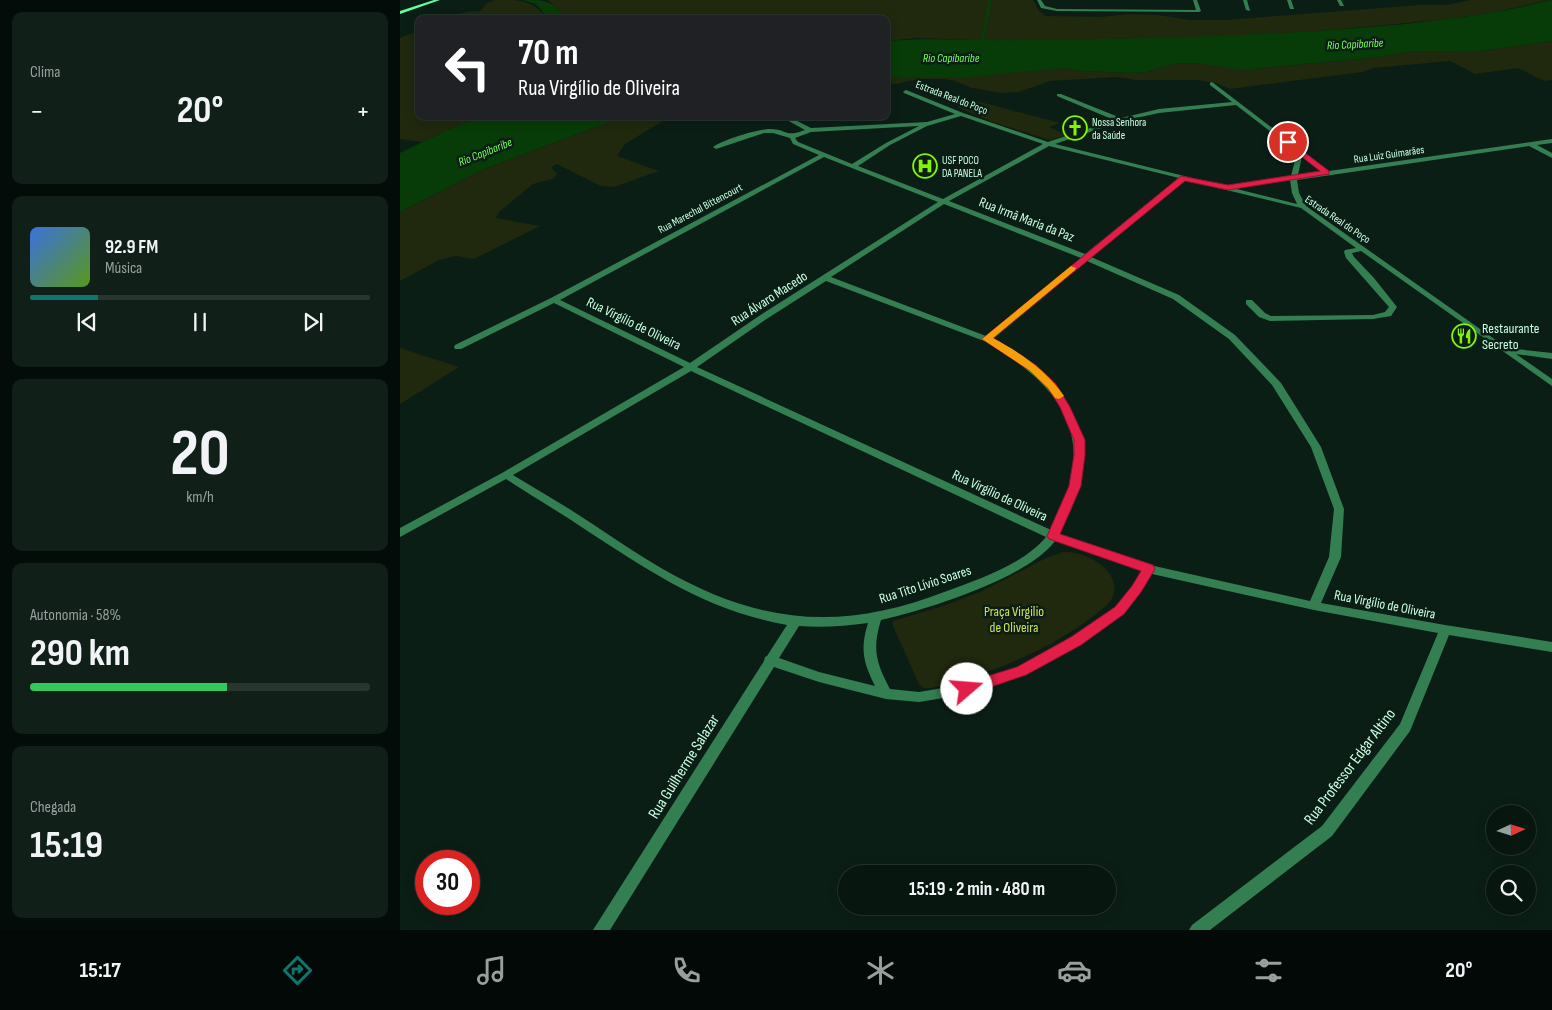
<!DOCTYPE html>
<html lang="pt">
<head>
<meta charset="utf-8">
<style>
	:root { --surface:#081610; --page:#111f19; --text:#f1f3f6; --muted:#989f9f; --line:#293530; --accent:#0f766e }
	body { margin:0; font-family:"Sofia Sans Condensed",sans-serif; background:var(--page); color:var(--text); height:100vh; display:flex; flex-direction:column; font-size:19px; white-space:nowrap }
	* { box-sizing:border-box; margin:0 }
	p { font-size:16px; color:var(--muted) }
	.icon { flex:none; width:28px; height:28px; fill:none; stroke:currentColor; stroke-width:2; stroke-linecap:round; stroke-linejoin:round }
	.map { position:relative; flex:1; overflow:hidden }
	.panel { display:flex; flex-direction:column; gap:12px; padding:12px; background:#040c09; width:400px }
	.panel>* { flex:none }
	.top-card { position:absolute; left:15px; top:15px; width:475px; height:105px; border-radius:10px; box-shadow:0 2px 12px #0003,0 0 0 1px var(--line); background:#202124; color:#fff; overflow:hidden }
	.needle { width:32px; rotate:86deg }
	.controls { position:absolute; left:1086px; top:805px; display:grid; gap:10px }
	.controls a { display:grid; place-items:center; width:50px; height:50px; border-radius:50%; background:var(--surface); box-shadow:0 2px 12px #0003,0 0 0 1px var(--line); font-size:25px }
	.speed { position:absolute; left:15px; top:850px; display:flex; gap:10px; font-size:25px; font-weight:700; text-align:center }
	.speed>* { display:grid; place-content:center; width:65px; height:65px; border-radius:50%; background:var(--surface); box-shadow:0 2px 12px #0003,0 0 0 1px var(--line); line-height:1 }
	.speed .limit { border:8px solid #d22; background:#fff; color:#111 }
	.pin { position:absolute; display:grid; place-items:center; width:42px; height:42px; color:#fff; margin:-21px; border:2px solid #fff; border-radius:50%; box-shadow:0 1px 5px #0007 }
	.me { position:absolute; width:55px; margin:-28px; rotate:72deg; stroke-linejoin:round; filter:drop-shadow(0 0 4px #0008) }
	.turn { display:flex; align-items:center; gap:18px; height:105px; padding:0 20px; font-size:22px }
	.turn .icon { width:65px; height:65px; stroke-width:2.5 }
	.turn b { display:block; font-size:35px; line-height:42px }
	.big { font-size:38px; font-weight:700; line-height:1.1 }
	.panel .tile { flex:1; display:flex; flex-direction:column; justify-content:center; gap:8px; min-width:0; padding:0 18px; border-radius:10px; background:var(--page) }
	.panel .dial { align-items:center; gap:0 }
	.dial b { font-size:65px; line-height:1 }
	.song { display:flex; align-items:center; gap:15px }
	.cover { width:60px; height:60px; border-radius:8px; background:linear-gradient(135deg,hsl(220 70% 55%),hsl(90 70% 35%)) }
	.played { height:5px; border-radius:2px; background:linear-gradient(90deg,var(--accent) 20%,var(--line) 20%) }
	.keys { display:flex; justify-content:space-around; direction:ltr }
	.heat { display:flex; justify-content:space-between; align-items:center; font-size:28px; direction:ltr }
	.charge { height:8px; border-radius:4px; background:linear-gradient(90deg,#34c759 58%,var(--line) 0) }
	.trip { position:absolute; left:438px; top:865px; width:278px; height:50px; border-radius:25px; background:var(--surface); box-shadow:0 2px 12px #0003,0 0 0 1px var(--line); font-weight:700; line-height:50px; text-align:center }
	.tab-bar { display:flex; height:80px; justify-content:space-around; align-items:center; background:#030906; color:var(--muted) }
	.tab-bar .icon { width:35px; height:35px }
	.tab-bar .on { color:var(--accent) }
	.tab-bar b { font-size:22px; color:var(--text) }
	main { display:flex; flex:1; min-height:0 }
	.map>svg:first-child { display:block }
	.green { fill:#20280e }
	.water { fill:#073b07 }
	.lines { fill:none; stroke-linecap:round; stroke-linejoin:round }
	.stream { stroke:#073b07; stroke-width:3 }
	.street { fill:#347f52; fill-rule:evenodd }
	.secondary { fill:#60ff9d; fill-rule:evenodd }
	.route { fill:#e11d48; stroke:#92132f }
	.slow { fill:#f59e0b }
	.labels { text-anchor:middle; stroke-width:5; stroke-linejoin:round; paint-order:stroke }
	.far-street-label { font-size:11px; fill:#c9ffe2; stroke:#0b1e15 }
	.far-poi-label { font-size:11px; fill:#c9ffe2; stroke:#0b1e15; text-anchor:start }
	.far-water-label { font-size:12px; font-style:italic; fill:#75ff57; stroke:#0b1e15 }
	.street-label { font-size:14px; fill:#c9ffe2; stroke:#0b1e15 }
	.poi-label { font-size:14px; fill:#c9ffe2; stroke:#0b1e15; text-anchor:start }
	.park-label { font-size:14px; fill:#d3e251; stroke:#0b1e15 }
	.near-street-label { font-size:16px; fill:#c9ffe2; stroke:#0b1e15 }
</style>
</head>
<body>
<main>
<section class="panel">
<div class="tile"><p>Clima</p>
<div class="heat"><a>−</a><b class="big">20°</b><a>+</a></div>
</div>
<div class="tile">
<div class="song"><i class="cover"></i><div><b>92.9 FM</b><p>Música</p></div></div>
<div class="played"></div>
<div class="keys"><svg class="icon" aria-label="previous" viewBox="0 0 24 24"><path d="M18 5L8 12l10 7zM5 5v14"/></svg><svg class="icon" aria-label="pause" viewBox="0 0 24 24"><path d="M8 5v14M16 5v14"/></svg><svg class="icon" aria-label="next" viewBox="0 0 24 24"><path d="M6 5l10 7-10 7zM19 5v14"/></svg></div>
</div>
<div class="tile dial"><b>20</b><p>km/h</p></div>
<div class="tile"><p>Autonomia · 58%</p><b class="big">290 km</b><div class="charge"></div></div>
<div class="tile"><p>Chegada</p><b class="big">15:19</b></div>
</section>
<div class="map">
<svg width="1152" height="930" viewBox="0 0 1152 930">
	<rect width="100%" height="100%" fill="#0b1e15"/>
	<g class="green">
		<path d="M95,0C122,0 131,0 149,19H45L66,12L80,11L87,3Z"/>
		<path d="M148,0H633L639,11L646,16L701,17L729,14L758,15L790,20H825L1020,5H1048L1070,0H1150L1090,13L1049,19L910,32L818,37L599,41L518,38L486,41V19H164L161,13Z"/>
		<path d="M19,30V116H84L47,130L22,142L0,139V38Z"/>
		<path d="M1152,41V80L1144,81L1118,68L1075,74L1050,61L973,68L962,72L830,89L816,83L796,80H737L715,77L650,81L619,92L602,93L572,88L555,81L545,79H519L496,84L486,83V77L643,69L663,68L682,71L728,73L747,72L774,64L794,63L852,69L980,57L1013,51L1074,52Z"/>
		<path d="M573,100L660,123L649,127L668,135L650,140L592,122L557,107Z"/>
		<path d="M225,116H271L225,144L217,156L259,171L214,187L201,186L157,164L151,167L157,174L153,179L133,184L99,212L96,218L140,226L74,259L56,256L39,260L0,281V212L84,169Z"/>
		<path d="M0,348L59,367L0,404Z"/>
		<path d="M663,552C690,550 733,579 706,606C655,649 594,673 531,688H524L519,684L493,626V621L546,605L582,591L644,559Z"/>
	</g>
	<g class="water">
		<path d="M123,0C143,0 155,0 164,19H149L136,4Z"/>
		<path d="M1152,0V41L1074,52L1013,51L980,57L852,69H837L794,63L774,64L747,72L728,73L682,71L663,68L559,78L486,77V41C531,37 574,41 618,40C732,39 845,37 958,28C1023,23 1088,16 1152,0Z"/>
		<path d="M84,116H225L84,169L0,212V153L47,130Z"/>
	</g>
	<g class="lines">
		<path class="stream" d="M581,48L590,0"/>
		<g class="street">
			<path d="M637,0H641L645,6L657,9L796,10L793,0H797L801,11L799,12L657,11L641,8Z"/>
			<path d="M843,0H847L850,11L846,10Z"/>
			<path d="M887,0H891L894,9H890Z"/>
			<path d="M937,0H941L944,6H940Z"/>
			<path d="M812,82L929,171L1152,139V143L1137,145L1152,153V158L1129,146L897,180L899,193L906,206L1107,348L1152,353V359L1116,354L1152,379V386L961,251L952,253L954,257L974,278L997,307L991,316L973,319L870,321L859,317L846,304V300H852L865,313L871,316L973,315L985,312L989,307L946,258L944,252L945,250L956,248L901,208L785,180L691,257L779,295L835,335L881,383L921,447L944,509L941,557L921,603L1045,625L1152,642V652L1049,635L1010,731L932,836L810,930H789L792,925L922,826L1000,724L1038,633L914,610L752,574L741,592L724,614L680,644L625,675L567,694L519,702L486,699L419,682L374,667L210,930H193L364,661L365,657L367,656L387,625C305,610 251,572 183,528C158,511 131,496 106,479L0,537V528L102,473L284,367L154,303L61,349H55L54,347L55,345L151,298L419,155L393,144L390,138L373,133H364L316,149L313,147C323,140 358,129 370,129C388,129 384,138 405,130L385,119V117H389L411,128L527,122L555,114L504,93L503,92L506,90L563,113L648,142L714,120L657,96V94H661L721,118L759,109L832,102L810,85V83ZM836,105L897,152L891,176L836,184L833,186L836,188L890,180L892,193L897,204L655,144L722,121L759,113ZM561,116L643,144L543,199L458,166L490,145L527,126ZM519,126L486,143L452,164L398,142L395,138L411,132ZM649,146L779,178L685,254L549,201ZM902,156L922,172L898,175ZM424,157L538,202L359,316L290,363L160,300ZM544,204L681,258L586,336L431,277ZM687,261L773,299L829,339L872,385L911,447L934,509L929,557L910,601L750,565L659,534C710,445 676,386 593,339ZM426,281L584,341C666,388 700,441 651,530L297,367L365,320ZM291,371L646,537C624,564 579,579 547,591C441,632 360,625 261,568C237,554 214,538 191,523C166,506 139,491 113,475ZM655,541L742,571L733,586L716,608L672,638L617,667L567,684L519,692L490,689C476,663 472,649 481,620C526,610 628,578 655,541ZM468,623C460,649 463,662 475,686L419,672L379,658L399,626C422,628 445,626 468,623Z"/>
		</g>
		<path class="secondary" d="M34,0H40L0,14V11Z"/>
	</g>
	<path class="route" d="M888,140L929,171V174L828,190L785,181L593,338L636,365L656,384L670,407L685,440V455L681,486L660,534L753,565L755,569L741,592L724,614L681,645L626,675L567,695L562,693L560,689L562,684L617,667L671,637L715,607L732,586L741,571L649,539L647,536L669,486L674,455V440L660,407L648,388L629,370L582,339L781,176L828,185L920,171L885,144V141Z"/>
	<path class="slow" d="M671,266L676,268L675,270L593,338C621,353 646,370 664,396L659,399L655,398L648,388L629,370L582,339Z"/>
	<defs>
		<g id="church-ring" transform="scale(1.25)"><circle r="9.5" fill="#0b1e15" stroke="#84f400" stroke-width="1.5"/><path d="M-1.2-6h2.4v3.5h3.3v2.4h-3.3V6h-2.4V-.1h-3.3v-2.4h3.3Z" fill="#84f400"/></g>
		<g id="hospital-ring" transform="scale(1.25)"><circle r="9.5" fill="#0b1e15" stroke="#84f400" stroke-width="1.5"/><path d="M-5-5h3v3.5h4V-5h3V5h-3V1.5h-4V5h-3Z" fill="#84f400"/></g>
		<g id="restaurant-ring" transform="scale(1.25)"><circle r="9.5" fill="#0b1e15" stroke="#84f400" stroke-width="1.5"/><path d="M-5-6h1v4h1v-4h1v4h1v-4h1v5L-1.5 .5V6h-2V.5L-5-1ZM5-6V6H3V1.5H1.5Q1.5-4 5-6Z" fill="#84f400"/></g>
	</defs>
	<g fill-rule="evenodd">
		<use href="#church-ring" x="675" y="128"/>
		<use href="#hospital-ring" x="525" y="166"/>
		<use href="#restaurant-ring" x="1064" y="336"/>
	</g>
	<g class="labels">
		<g class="far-street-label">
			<text transform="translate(552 97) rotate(21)" y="4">Estrada Real do Poço</text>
			<text transform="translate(989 154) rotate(-8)" y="4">Rua Luiz Guimarães</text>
			<text transform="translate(300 208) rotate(-28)" y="4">Rua Marechal Bittencourt</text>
			<text transform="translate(938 219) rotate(34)" y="4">Estrada Real do Poço</text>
		</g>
		<g class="far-poi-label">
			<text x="692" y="126">Nossa Senhora<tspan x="692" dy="13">da Saúde</tspan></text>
			<text x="542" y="164">USF POCO<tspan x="542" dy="13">DA PANELA</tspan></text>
		</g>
		<g class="far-water-label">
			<text transform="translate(955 44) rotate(-3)" y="4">Rio Capibaribe</text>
			<text x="551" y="62">Rio Capibaribe</text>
			<text transform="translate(85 152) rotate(-22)" y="4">Rio Capibaribe</text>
		</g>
		<g class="street-label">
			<text transform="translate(627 219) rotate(21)" y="5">Rua Irmã Maria da Paz</text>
			<text transform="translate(369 298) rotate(-33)" y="5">Rua Álvaro Macedo</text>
			<text transform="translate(234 323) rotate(26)" y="5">Rua Virgílio de Oliveira</text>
			<text transform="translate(600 495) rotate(25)" y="5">Rua Virgílio de Oliveira</text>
			<text transform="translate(525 584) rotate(-18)" y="5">Rua Tito Lívio Soares</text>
			<text transform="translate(985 604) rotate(11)" y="5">Rua Virgílio de Oliveira</text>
		</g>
		<g class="poi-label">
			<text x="1082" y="333">Restaurante<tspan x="1082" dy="16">Secreto</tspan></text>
		</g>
		<g class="park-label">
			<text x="614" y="616">Praça Virgilio<tspan x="614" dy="16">de Oliveira</tspan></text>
		</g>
		<g class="near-street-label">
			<text transform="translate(283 766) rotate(-58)" y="6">Rua Guilherme Salazar</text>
			<text transform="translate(949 766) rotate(-53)" y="6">Rua Professor Edgar Altino</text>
		</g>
	</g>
</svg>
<div class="controls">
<a><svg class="needle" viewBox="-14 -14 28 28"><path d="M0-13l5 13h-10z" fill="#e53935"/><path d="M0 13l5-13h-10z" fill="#989f9f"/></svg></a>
<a><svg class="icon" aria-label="search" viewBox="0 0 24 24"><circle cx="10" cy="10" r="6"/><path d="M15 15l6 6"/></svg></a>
</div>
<div class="speed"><div class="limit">30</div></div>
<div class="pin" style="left:888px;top:142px;background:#d93025"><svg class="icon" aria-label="arrive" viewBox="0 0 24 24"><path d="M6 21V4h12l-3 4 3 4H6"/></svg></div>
<svg class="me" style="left:567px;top:689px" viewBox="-20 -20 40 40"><circle r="19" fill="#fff"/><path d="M0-13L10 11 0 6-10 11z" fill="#e11d48"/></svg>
<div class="trip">15:19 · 2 min · 480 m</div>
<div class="top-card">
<div class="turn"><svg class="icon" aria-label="left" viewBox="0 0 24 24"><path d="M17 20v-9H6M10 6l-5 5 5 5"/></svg><div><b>70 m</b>Rua Virgílio de Oliveira</div></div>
</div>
</div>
</main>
<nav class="tab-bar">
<b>15:17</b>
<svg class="icon on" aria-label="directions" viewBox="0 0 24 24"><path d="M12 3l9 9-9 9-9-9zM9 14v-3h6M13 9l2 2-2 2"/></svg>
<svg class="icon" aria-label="music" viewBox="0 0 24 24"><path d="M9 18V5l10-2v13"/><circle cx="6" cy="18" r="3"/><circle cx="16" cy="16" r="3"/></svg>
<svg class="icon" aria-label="phone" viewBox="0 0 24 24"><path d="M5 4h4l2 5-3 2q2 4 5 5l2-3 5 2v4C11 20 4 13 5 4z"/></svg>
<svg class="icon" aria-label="climate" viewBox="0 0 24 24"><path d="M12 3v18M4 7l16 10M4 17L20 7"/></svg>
<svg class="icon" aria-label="car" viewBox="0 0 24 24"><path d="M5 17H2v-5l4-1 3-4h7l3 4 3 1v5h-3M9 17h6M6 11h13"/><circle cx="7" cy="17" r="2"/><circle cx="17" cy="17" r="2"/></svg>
<svg class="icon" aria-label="filters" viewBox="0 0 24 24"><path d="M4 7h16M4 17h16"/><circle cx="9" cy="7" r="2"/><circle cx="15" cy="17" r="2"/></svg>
<b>20°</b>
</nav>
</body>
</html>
